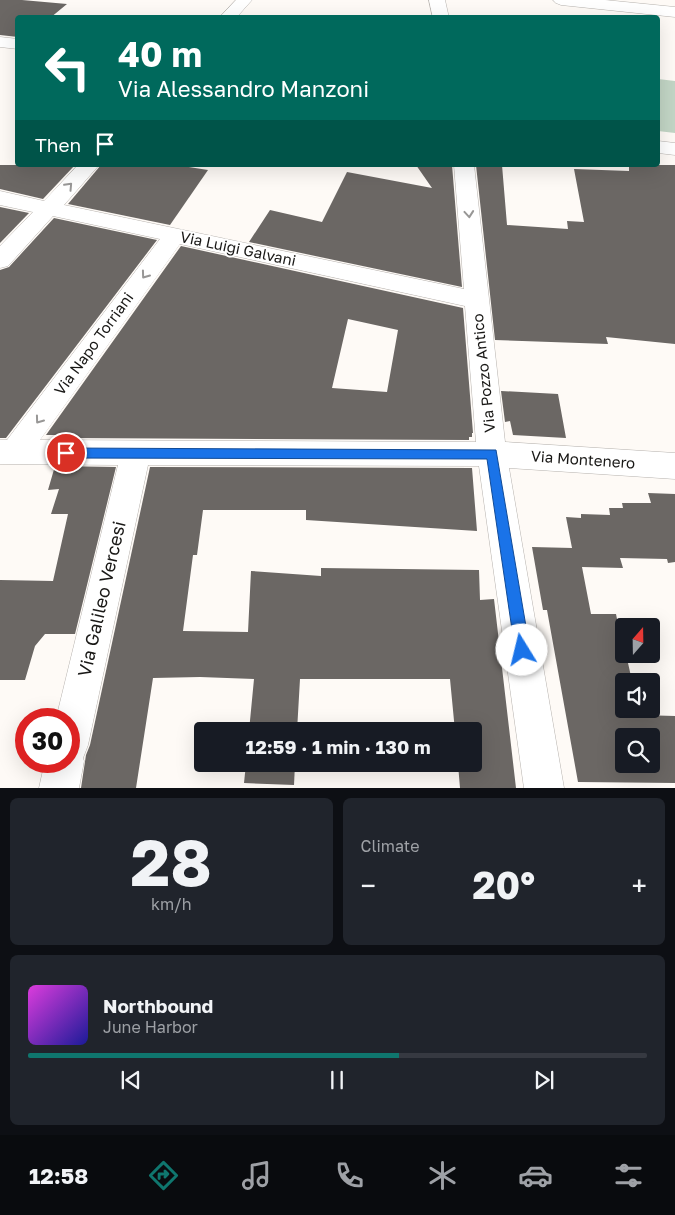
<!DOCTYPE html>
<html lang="en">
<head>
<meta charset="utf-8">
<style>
	:root { --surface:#171b24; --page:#20242c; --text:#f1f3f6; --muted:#9ea1a6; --line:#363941; --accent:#0f766e }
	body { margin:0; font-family:"Golos Text",sans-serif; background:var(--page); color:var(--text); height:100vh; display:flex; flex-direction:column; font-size:19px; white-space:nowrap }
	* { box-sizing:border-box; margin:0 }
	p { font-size:16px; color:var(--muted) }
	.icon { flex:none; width:28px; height:28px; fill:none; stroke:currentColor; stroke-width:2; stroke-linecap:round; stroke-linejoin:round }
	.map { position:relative; height:788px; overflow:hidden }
	.side { display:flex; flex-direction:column; gap:10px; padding:10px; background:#0d0f14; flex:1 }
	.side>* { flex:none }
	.banner { position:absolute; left:15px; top:15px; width:645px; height:152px; border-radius:5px; box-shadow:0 5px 20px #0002; background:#00695c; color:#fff; overflow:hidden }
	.needle { width:32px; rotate:20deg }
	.tools { position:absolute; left:615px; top:618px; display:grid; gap:10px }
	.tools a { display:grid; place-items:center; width:45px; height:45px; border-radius:5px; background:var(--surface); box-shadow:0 5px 20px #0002; font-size:25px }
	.speed { position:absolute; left:15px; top:708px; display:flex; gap:10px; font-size:25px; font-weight:700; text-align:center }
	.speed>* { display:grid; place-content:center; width:65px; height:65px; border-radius:50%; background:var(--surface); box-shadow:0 5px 20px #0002; line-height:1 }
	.speed .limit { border:8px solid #d22; background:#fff; color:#111 }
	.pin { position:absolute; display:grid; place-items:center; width:42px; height:42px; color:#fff; margin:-21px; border:2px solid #fff; border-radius:50%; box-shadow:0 1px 5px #0007 }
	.me { position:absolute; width:55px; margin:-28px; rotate:351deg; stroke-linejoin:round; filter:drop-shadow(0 0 4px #0008) }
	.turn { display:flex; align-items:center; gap:18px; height:105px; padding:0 20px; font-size:22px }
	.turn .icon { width:65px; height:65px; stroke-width:2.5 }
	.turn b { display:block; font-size:35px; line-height:42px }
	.then { display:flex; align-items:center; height:48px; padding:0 20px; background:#0003; gap:10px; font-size:19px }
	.big { font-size:38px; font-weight:700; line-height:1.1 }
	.side .widget { flex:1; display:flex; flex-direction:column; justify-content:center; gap:8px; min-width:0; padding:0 18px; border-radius:8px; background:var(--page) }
	.side .dial { align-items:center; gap:0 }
	.dial b { font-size:65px; line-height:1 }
	.song { display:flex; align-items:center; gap:15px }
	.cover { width:60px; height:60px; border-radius:8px; background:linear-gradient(135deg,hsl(300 70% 55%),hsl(240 70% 35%)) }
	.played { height:5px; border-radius:2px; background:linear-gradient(90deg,var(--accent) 60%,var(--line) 60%) }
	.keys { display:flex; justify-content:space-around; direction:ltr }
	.heat { display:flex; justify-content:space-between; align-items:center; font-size:28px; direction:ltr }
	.side .tiles { flex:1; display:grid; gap:10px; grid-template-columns:1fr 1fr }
	.widget:last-child { grid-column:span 2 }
	.trip { position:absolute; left:194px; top:722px; width:288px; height:50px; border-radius:5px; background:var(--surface); box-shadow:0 5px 20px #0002; font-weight:700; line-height:50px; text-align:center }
	.tab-bar { display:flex; height:80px; justify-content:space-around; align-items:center; background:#090b0e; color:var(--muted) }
	.tab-bar .icon { width:35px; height:35px }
	.tab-bar .on { color:var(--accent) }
	.tab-bar b { font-size:22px; color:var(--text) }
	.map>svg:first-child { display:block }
	.green { fill:#c2d5c5 }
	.building { fill:#6b6764; fill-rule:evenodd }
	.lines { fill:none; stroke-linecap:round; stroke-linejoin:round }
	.minor-casing { stroke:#b6b2ae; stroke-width:1 }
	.minor { fill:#fff; fill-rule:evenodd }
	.oneway { stroke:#989796 }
	.route { fill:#1a73e8; stroke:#114b97 }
	.labels { text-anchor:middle; stroke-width:4; stroke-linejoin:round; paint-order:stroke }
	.street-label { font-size:15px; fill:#191816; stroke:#fff }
	.near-street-label { font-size:18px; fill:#191816; stroke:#fff }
</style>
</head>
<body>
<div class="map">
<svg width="675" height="788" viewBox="0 0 675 788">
	<rect width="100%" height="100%" fill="#fefaf6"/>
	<path class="green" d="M658,79L675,81V133L658,131Z"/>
	<g class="building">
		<path d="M0,0H22L67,4L50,18H18V37L0,35Z"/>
		<path d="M0,165H75L43,199L0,189Z"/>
		<path d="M101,165H176L208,170L170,225L68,204Z"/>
		<path d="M416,165H452L462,287L249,242L270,210L322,222L347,172L432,188Z"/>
		<path d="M476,165H502L507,225L568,229L567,221L584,222L574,169L629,171V165H675V344L606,337L608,344L495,340Z"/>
		<path d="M0,207L29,213L0,243Z"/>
		<path d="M54,218L157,240L6,438H0V270L9,267Z"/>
		<path d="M181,246L463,308L473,433H472V437H469V440L64,438L65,435H46ZM348,319L398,330L387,392L332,388Z"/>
		<path d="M501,391L558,394L566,438L513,435L510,421L505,422Z"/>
		<path d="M55,466L116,467L75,634H45L35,646L25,680H0V580L53,581L68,514H51L59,489L48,490Z"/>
		<path d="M150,467L472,468L477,531L306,520V510H203L197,555H193L183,631L248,632L251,571L321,576V568L479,570L480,600L494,599L516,788H460L458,764H472V731H455L450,679H300L297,731H249L254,679L200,677L153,678L136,788H81L86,755L90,745Z"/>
		<path d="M648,493L675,494V562L668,563L667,559L620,558L623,568L582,567L591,614H616L624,654H626L632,681H624V709H639L640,715L675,716V783L578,782L547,610H543L532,547L572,548L566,517L581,518V514L610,515L609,508H623L622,503H651ZM624,736H651V764H624Z"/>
		<path d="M246,764H295L294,785L244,783Z"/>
	</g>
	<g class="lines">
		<g class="minor-casing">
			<g id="minor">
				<path d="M236,0H252L236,18H219Z"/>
				<path d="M429,0H445L449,18H433Z"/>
				<path d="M553,0H605L675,7V17L561,5L556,3Z"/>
				<path d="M0,37L18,39V49L0,47Z"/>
				<path d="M658,141L675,143V155L658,153Z"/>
				<path d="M78,165H99L64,205L464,289L454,165H474L505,442L675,453V479L509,468L564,788H524L479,466L148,465L88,745L83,758L84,761L79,788H39L45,761H69V719H56L118,465L0,464V440H7L160,239L53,216L8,266L0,268V246L33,212L0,205V191L44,201ZM180,244L465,306L476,442L40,440Z"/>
			</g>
		</g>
		<use href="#minor" class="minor"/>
	</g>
	<defs><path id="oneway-chevron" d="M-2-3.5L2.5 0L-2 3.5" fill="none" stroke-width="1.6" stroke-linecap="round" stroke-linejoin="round" transform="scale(1.25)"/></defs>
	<g class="oneway">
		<use href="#oneway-chevron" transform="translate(69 186) rotate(-47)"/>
		<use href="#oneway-chevron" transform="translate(469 214) rotate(85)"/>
		<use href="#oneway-chevron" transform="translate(145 275) rotate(126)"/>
		<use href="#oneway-chevron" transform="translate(39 420) rotate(126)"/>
	</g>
	<path class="route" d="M66,448L496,450L530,650L528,655L522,657L517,655L515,650L487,459L66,458L62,457L60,453L62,450Z"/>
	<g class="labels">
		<g class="street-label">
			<text transform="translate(238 249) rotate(12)" y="5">Via Luigi Galvani</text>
			<text transform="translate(94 344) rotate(-54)" y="5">Via Napo Torriani</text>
			<text transform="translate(484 373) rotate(-96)" y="5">Via Pozzo Antico</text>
			<text transform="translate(583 460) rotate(4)" y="5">Via Montenero</text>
		</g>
		<g class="near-street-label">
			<text transform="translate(102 599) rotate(-77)" y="6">Via Galileo Vercesi</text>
		</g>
	</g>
</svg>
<div class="tools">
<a><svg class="needle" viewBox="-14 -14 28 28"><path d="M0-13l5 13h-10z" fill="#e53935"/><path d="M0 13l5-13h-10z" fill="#9ea1a6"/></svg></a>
<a><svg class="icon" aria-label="sound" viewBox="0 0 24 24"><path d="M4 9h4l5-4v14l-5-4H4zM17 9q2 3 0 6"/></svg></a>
<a><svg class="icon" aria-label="search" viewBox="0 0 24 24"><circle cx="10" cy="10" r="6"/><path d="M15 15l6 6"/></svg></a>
</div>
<div class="speed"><div class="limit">30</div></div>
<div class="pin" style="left:66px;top:453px;background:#d93025"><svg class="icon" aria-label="arrive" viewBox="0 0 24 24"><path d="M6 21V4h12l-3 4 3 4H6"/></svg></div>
<svg class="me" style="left:522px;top:650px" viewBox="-20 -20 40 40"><circle r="19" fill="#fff"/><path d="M0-13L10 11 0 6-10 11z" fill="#1a73e8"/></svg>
<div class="trip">12:59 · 1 min · 130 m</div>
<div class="banner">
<div class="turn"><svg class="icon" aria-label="left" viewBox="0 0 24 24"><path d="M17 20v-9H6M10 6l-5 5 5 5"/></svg><div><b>40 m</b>Via Alessandro Manzoni</div></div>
<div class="then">Then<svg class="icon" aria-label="arrive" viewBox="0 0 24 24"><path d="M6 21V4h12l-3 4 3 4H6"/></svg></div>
</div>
</div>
<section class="side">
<div class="tiles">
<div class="widget dial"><b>28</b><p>km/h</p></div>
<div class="widget"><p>Climate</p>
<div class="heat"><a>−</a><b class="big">20°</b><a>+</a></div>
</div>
<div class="widget">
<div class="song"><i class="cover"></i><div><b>Northbound</b><p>June Harbor</p></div></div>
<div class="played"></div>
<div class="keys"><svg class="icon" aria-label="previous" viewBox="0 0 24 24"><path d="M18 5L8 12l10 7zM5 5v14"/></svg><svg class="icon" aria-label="pause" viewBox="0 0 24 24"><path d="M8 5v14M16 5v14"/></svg><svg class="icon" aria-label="next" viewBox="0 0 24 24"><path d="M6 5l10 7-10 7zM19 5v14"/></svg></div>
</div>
</div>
</section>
<nav class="tab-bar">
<b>12:58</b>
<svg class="icon on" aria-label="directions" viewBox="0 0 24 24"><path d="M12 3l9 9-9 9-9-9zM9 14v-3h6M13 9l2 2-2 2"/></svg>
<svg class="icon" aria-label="music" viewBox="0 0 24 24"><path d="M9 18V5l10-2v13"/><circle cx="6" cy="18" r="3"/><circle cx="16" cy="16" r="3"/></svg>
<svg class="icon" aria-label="phone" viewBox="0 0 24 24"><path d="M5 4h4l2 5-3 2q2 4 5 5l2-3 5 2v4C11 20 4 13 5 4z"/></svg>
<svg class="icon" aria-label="climate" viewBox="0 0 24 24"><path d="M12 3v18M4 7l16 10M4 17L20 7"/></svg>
<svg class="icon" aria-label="car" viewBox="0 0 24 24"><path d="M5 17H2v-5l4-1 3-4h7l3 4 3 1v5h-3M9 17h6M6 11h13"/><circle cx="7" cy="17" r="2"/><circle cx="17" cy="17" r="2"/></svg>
<svg class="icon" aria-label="filters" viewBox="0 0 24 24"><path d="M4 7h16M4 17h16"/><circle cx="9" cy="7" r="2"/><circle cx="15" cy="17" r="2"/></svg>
</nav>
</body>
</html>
